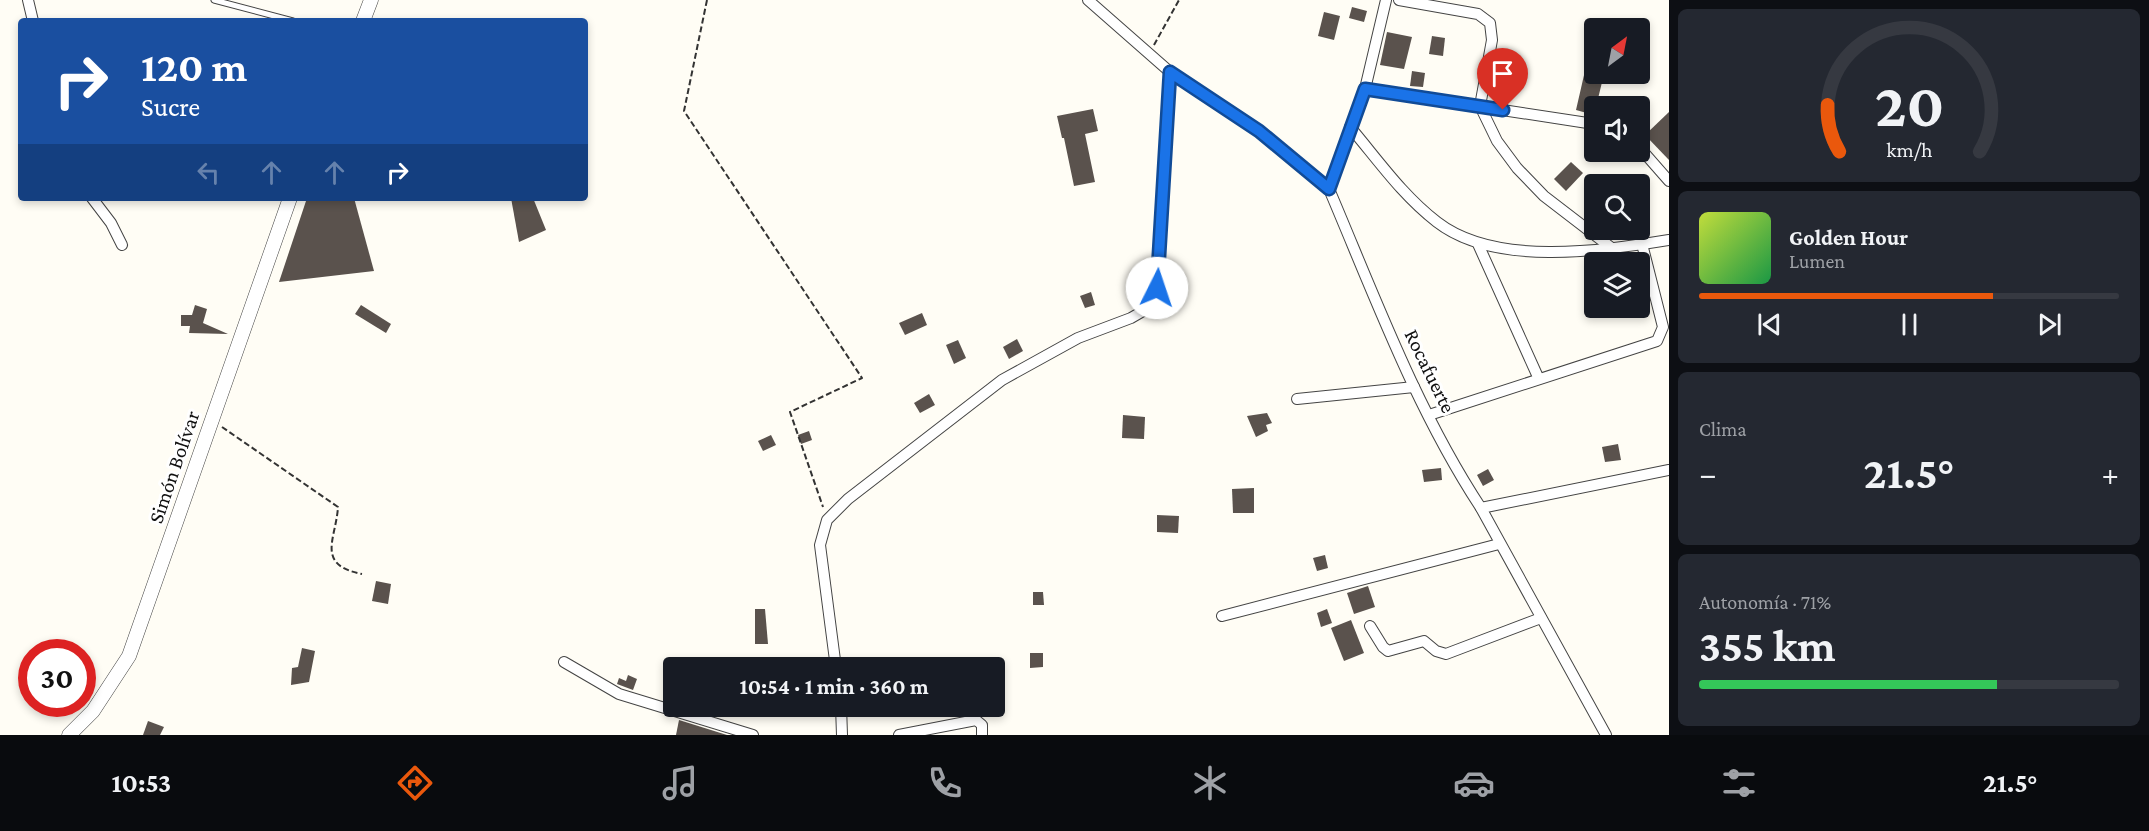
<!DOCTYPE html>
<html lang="es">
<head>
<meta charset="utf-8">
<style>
	:root { --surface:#171b24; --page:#242831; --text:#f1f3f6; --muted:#9ea1a6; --line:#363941; --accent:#ea580c }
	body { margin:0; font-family:"Crimson Pro",serif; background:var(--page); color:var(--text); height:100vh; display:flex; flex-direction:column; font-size:22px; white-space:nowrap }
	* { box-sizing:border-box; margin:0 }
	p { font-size:20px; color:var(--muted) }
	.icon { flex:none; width:33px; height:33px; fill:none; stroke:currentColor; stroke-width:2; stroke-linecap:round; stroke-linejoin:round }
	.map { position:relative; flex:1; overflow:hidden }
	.details { display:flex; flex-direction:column; gap:9px; padding:9px; background:#0d0f14; width:480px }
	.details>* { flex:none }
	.top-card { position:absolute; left:18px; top:18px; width:570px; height:183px; border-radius:6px; box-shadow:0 3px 9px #0003; background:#1a4fa0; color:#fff; overflow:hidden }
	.needle { width:39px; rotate:32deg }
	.controls { position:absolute; left:1584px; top:18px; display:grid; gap:12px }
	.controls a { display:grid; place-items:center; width:66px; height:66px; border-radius:6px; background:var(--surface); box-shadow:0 3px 9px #0003; font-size:30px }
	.speed { position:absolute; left:18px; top:639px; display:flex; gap:12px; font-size:30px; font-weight:700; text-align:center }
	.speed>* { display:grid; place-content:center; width:78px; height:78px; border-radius:50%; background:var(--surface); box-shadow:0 3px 9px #0003; line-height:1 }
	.speed .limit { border:9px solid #d22; background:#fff; color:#111 }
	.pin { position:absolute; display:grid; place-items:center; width:51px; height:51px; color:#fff; margin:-62px -26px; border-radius:50% 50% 50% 0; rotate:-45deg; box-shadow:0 0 6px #0007 }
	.pin .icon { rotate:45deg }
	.me { position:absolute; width:66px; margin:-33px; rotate:4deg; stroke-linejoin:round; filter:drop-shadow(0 0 4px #0008) }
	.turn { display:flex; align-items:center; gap:21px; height:126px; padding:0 24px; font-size:27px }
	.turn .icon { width:78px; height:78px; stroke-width:2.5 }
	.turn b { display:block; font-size:42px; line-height:51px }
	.lanes { display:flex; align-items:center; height:57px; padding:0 24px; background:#0003; justify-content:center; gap:30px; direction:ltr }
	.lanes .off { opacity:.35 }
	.big { font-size:45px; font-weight:700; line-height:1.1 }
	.details .tile { flex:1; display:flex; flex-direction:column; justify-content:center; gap:9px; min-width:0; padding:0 21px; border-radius:9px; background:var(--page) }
	.details .dial { align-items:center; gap:0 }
	.dial svg { height:156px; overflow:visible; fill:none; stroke:var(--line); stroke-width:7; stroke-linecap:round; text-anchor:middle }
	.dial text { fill:var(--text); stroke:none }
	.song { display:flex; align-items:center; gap:18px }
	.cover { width:72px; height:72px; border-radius:9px; background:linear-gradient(135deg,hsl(70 70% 55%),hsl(140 70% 35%)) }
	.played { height:6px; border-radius:3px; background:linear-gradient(90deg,var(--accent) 70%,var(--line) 70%) }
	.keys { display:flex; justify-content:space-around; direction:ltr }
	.heat { display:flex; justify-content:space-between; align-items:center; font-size:33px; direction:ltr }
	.charge { height:9px; border-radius:4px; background:linear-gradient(90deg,#34c759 71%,var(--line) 0) }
	.trip { position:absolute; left:663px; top:657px; width:342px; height:60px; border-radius:6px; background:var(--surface); box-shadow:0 3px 9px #0003; font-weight:700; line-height:60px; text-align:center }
	.menu { display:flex; height:96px; justify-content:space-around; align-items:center; background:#090b0e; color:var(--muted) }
	.menu .icon { width:42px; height:42px }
	.menu .selected { color:var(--accent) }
	.menu b { font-size:27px; color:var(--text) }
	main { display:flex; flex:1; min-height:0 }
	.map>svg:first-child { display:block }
	.building { fill:#5a524d }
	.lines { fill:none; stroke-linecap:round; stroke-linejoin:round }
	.service-casing { stroke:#444; stroke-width:7 }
	.minor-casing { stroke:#444; stroke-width:12 }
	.tertiary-casing { stroke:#444; stroke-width:15 }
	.path { stroke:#333; stroke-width:2; stroke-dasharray:6 3; stroke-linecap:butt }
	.service { stroke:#fff; stroke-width:5 }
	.minor { stroke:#fff; stroke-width:10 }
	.tertiary { stroke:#fff; stroke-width:14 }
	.route-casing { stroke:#114b97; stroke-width:15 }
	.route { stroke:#1a73e8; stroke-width:10 }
	.labels { text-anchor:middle; stroke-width:6; stroke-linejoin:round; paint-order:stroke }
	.street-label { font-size:21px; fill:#111; stroke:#fff }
</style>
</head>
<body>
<main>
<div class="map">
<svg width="1669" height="735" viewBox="0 0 1669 735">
	<rect width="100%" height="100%" fill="#fffdf5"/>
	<g class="building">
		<path d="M1352,7L1367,11L1364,22L1349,18Z"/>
		<path d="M1324,12L1340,16L1334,40L1318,36Z"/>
		<path d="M1387,32L1412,37L1404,69L1380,65Z"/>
		<path d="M1432,36L1445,38L1443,56L1429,54Z"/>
		<path d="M1590,49H1594V74H1604L1594,115L1576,110Z"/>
		<path d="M1412,71L1425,73L1423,87L1410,86Z"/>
		<path d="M1093,109L1098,131L1085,134L1095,182L1074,186L1064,138H1062L1057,116Z"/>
		<path d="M1669,112V160L1645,135Z"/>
		<path d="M1571,162L1583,173L1566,191L1554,179Z"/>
		<path d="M307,198H354L374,271L279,282Z"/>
		<path d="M511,198H533L546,230L519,242Z"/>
		<path d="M1091,292L1095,305L1085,308L1080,296Z"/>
		<path d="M195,305L207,309L203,323L228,334L189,333L190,326H181V315H192Z"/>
		<path d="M361,305L391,324L386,333L355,314Z"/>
		<path d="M922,313L927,325L905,335L899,323Z"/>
		<path d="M1017,339L1023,351L1009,359L1003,347Z"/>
		<path d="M958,340L966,358L954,364L946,345Z"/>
		<path d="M929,394L935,405L920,413L914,403Z"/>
		<path d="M1267,413L1272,423L1266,425L1268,431L1256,437L1247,416Z"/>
		<path d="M1123,415L1145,417L1144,439L1122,438Z"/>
		<path d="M809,431L812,440L801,444L798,435Z"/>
		<path d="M771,435L776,445L763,451L758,441Z"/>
		<path d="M1618,444L1621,460L1605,462L1602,447Z"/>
		<path d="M1441,468L1442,480L1424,482L1422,470Z"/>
		<path d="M1488,469L1494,480L1483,486L1477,475Z"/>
		<path d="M1254,488V513H1233L1232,489Z"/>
		<path d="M1157,515L1179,516L1178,533L1157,532Z"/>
		<path d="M1325,555L1328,568L1317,571L1313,558Z"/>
		<path d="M376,581L391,584L388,604L372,601Z"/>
		<path d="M1368,586L1375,607L1354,614L1347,593Z"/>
		<path d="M1033,592H1043L1044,605H1033Z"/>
		<path d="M755,609H765L768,644H755Z"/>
		<path d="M1327,609L1332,623L1321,627L1317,613Z"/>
		<path d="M1351,620L1364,653L1344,661L1331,628Z"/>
		<path d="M302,648L315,651L309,682L291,685L292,668L298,667Z"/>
		<path d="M1030,653H1043V667L1030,668Z"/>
		<path d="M628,675L637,679L633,690L617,684L619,678L626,681Z"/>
		<path d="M679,720L727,735H676Z"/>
		<path d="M148,721L164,727L160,735H143Z"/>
	</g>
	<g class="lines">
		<g class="service-casing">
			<path id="service" d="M214,0L293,21"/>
		</g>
		<g class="minor-casing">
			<g id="minor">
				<path d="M28,0L33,21"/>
				<path d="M1088,0L1170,72L1259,131L1329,189"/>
				<path d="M1386,0L1365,89L1329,189C1375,297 1416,409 1481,508L1606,735"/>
				<path d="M1399,0L1478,14L1490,23L1492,40L1480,106L1497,141L1517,168L1544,196L1613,249"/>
				<path d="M1365,89L1594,124"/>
				<path d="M1350,127C1378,160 1402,195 1437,222C1495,267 1601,251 1669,240"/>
				<path d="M1640,148L1669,181"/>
				<path d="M92,198L111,223L122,245"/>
				<path d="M1478,244L1538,377"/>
				<path d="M1297,399L1414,387"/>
				<path d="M1429,415L1657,341L1663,327L1642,244"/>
				<path d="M1481,508L1669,470"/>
				<path d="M1222,616L1499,544"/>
				<path d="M1370,626L1383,647L1388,651L1424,641L1436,651L1446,654L1541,618"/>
				<path d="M564,662L619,694L753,735"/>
				<path d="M836,668L820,545L827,520L848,499L1002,380L1078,338L1131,318L1150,307L1157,289L1170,72"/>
				<path d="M841,706L842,735"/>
				<path d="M899,735L976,720L982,725V735"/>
			</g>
		</g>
		<g class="tertiary-casing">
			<g id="tertiary">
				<path d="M363,21L371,0"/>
				<path d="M69,735L93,711L129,656L290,198"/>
			</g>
		</g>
		<g class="path">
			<path d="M707,0L684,111L862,378L790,412L823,507"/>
			<path d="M1154,45L1179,0"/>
			<path d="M222,427L338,507C336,539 315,565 362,574"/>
		</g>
		<use href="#service" class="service"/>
		<use href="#minor" class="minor"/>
		<use href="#tertiary" class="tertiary"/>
	</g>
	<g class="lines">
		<g class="route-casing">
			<path id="route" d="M1157,288L1170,72L1259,131L1329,189L1365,89L1503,110"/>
		</g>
		<use href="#route" class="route"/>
	</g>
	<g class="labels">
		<g class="street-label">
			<text transform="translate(1430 371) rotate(64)" y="7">Rocafuerte</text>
			<text transform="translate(174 467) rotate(-71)" y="7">Simón Bolívar</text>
		</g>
	</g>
</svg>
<div class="controls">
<a><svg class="needle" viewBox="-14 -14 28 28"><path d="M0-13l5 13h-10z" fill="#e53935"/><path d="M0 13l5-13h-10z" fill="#9ea1a6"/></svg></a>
<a><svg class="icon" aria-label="sound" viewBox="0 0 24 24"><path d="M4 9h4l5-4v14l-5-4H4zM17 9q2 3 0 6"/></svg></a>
<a><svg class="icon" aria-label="search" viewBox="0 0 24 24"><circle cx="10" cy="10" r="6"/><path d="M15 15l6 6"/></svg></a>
<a><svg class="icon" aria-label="layers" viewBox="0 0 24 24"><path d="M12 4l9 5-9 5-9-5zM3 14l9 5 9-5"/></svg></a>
</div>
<div class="speed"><div class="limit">30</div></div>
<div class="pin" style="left:1503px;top:110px;background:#d93025"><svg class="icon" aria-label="arrive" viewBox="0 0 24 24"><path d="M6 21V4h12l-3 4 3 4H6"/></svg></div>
<svg class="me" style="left:1157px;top:288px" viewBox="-20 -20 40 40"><circle r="19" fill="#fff"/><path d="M0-13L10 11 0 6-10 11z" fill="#1a73e8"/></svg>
<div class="trip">10:54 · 1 min · 360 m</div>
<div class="top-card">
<div class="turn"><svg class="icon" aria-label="right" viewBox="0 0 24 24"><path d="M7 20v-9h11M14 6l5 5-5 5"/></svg><div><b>120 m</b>Sucre</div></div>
<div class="lanes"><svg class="icon off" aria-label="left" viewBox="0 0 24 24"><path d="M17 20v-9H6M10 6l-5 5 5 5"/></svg><svg class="icon off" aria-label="ahead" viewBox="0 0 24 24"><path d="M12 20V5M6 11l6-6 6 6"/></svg><svg class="icon off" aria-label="ahead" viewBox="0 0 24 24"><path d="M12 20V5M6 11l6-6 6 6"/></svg><svg class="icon" aria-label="right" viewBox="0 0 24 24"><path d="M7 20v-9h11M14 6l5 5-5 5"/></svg></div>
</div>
</div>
<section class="details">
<div class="tile dial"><svg viewBox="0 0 100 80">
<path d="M14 69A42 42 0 1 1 86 69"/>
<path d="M14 69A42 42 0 0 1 8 45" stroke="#ea580c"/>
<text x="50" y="56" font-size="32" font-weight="700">20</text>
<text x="50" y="72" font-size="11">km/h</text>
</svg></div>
<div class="tile">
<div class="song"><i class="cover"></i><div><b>Golden Hour</b><p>Lumen</p></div></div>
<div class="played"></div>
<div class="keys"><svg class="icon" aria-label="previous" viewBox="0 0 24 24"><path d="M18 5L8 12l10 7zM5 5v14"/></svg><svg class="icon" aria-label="pause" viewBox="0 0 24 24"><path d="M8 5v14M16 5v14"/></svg><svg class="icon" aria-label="next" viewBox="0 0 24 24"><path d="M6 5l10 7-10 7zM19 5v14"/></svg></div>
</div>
<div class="tile"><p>Clima</p>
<div class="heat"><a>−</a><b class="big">21.5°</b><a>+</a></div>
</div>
<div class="tile"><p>Autonomía · 71%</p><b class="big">355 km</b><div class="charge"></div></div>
</section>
</main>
<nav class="menu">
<b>10:53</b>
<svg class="icon selected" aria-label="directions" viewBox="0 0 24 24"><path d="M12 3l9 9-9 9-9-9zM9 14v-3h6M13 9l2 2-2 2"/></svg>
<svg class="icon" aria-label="music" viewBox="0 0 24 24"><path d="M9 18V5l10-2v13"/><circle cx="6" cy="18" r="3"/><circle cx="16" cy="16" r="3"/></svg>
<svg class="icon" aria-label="phone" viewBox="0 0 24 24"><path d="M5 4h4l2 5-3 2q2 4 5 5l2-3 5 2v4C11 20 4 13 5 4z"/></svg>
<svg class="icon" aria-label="climate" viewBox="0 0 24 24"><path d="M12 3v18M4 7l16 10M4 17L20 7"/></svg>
<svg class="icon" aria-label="car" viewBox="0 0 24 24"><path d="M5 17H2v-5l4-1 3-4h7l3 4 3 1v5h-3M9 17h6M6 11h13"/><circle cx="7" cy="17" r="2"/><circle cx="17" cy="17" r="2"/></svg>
<svg class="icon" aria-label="filters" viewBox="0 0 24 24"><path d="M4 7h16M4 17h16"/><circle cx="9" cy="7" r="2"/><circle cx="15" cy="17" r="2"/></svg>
<b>21.5°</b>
</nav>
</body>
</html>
